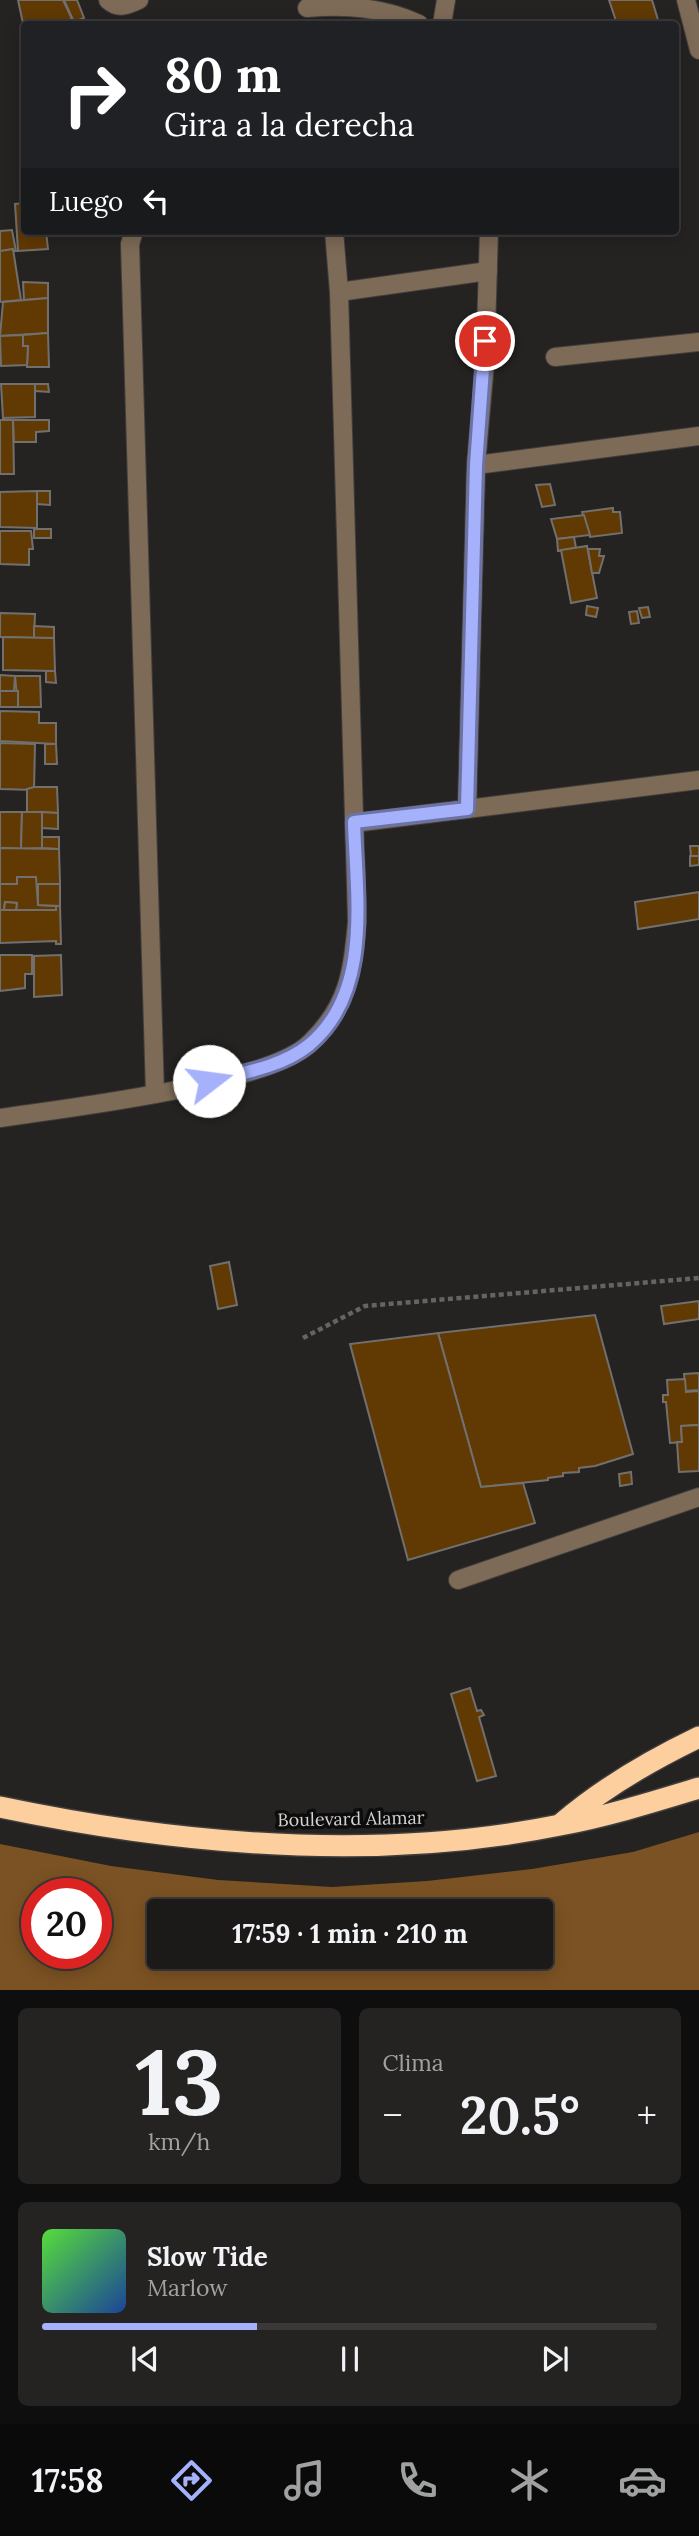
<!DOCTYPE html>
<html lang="es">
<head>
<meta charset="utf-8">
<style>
	:root { --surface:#1c1a19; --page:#252322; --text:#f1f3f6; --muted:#a0a1a2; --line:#3a3838; --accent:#a6b1fc }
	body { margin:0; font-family:Lora,serif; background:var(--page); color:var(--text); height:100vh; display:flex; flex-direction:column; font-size:26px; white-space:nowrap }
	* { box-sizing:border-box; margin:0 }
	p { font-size:23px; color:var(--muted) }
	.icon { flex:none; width:38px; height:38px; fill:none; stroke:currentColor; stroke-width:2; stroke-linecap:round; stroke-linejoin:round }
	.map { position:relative; height:1990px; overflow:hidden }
	.panel { display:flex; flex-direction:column; gap:18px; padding:18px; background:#0f0e0e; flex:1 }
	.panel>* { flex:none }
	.hud { position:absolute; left:21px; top:21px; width:658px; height:214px; border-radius:7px; box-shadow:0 4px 18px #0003,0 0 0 2px var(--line); background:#202124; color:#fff; overflow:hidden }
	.speed { position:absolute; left:21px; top:1878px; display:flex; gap:14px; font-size:35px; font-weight:700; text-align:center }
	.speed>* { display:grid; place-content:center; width:91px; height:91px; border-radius:50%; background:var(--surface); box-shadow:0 4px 18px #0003,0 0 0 2px var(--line); line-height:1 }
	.speed .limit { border:10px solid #d22; background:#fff; color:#111 }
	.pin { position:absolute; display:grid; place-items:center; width:60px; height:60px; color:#fff; margin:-30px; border:4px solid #fff; border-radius:50%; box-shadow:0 2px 7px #0007 }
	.me { position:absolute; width:77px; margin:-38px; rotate:75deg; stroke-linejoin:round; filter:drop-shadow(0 0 5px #0008) }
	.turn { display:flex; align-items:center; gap:24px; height:147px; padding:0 28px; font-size:32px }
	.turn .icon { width:91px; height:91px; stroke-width:2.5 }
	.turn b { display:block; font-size:49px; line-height:60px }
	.then { display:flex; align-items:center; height:66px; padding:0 28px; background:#0003; gap:14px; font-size:26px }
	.big { font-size:52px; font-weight:800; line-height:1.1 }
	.panel .tile { flex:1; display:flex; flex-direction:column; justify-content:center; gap:10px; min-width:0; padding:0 24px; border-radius:10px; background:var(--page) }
	.panel .dial { align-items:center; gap:0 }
	.dial b { font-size:91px; line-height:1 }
	.song { display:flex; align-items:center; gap:21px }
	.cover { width:84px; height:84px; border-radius:10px; background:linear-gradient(135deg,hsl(110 70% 55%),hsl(220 70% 35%)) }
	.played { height:7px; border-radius:4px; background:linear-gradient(90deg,var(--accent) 35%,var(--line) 35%) }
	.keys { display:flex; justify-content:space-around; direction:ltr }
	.heat { display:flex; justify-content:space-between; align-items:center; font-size:38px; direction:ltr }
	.panel .tiles { flex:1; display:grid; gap:18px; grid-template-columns:1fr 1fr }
	.tile:last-child { grid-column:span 2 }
	.trip { position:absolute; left:147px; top:1899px; width:406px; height:70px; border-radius:7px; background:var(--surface); box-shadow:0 4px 18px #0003,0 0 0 2px var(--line); font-weight:800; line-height:70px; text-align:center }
	.dock { display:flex; height:112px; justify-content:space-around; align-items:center; background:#0b0a0a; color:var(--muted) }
	.dock .icon { width:49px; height:49px }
	.dock .on { color:var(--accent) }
	.dock b { font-size:32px; color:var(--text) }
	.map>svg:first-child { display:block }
	.water { fill:#7b5223; fill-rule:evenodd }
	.building { fill:#603903; stroke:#72706e; stroke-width:2 }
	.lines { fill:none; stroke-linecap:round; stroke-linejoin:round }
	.minor-casing { stroke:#413f3d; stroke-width:20 }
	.highway-casing { stroke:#413f3d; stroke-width:24 }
	.path { stroke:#666463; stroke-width:4.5; stroke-dasharray:5 3.5; stroke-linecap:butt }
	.minor { stroke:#7d6a57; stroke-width:18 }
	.highway { stroke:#fdce9e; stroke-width:21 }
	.route-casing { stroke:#6c73a4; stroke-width:18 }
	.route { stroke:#a6b1fc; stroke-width:12 }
	.labels { text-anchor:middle; stroke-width:7; stroke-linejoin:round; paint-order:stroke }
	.street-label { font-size:18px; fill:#d3d2d1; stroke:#0d0c0c }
</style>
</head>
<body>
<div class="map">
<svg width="699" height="1990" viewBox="0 0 699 1990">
	<rect width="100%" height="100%" fill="#252321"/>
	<path class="water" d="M699,1832V1990H0V1844L111,1866L218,1880L332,1887L427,1881L532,1869L633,1852ZM37,1894H96V1953H37ZM159,1911H541V1956H159Z"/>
	<g class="building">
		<path d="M18,0H63L72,19L58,24H24V28Z"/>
		<path d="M64,0H77L84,18L74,22Z"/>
		<path d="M609,0H652L659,23L617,24Z"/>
		<path d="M24,203V231H46L48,249L18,251L15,204Z"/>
		<path d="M12,230L16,251H0V231Z"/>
		<path d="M13,249L21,300L0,302V251Z"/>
		<path d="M23,282L48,283V298L24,300Z"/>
		<path d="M48,298V333L0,336L3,302Z"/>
		<path d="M48,333L49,367H27L28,346H23V335Z"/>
		<path d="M23,335V346H28L27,365L1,366L0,336Z"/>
		<path d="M1,384H35V417L3,418Z"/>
		<path d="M35,384H48L49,392L35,391Z"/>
		<path d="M0,420H13L14,474H0Z"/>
		<path d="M13,420H49V431L36,432V442H14Z"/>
		<path d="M550,484L555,505L542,507L536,485Z"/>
		<path d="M37,491V528L0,527V492Z"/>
		<path d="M37,491H50V505L37,504Z"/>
		<path d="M613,508V512H620L622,533L590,537L582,512Z"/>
		<path d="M584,515L590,535L557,539L551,519Z"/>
		<rect x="34" y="529" width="17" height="9"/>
		<path d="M0,531H31L33,549H29V565L0,564Z"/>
		<path d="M574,537L576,548L558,551L557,539Z"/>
		<path d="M587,546L597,598L571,603L561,550Z"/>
		<path d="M588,549H600L599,556H604L599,573H592Z"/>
		<path d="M587,606L598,608L596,617L586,615Z"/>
		<path d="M648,607L650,617L642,618L639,608Z"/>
		<path d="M637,611L639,623L631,624L629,612Z"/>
		<path d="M0,613L35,614L34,638L0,637Z"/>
		<path d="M34,626L54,627V638H34Z"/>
		<path d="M3,637L54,638L55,671L3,670Z"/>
		<path d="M46,671H55L56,683L46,682Z"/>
		<path d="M0,675L15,676L14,691H0Z"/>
		<path d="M15,676H40L41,707H18Z"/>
		<rect x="0" y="691" width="18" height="16"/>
		<path d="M0,711L39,712V723H56V744L0,741Z"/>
		<path d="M0,743L35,744L34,790L0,789Z"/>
		<path d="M45,744H56L57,764H45Z"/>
		<path d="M34,787H57L58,813L27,812V789Z"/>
		<path d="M0,812H22L21,849L0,848Z"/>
		<path d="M22,812H42V848L21,849Z"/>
		<path d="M42,812L58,813V829L42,828Z"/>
		<path d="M42,837H59V849L42,848Z"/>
		<path d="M690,846H699V856H691Z"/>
		<path d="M0,848L59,849L60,884H36V877H17V884H0Z"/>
		<path d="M690,856H699V865L690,866Z"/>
		<path d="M17,877H36L38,905L56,906V910H16L17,903L5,902L4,910H0V884H17Z"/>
		<path d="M38,884H60V906L38,905Z"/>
		<path d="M699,892V919L638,929L635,902Z"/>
		<path d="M5,902L17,903L16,910H4Z"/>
		<path d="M56,906H60L61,944H56V941L0,943V910H56Z"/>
		<path d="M0,955H32V974H25V988L0,991Z"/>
		<path d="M61,955L62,995L34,997V956Z"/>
		<path d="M229,1262L237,1305L218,1309L210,1266Z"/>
		<path d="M699,1301V1319L664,1324L661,1306Z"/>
		<path d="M595,1315L633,1454L595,1466L579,1468V1472L563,1473V1476L548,1478V1480L481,1487L438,1333Z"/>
		<path d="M438,1333L481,1487L523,1483L535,1523L408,1560L350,1344Z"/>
		<path d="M699,1373V1390L685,1391L684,1374Z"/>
		<path d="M685,1379L686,1392L699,1391V1425L681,1426L682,1442L670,1443L666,1402H663V1395H668L667,1380Z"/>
		<path d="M699,1425V1471L679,1472L677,1442H682L681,1426Z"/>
		<path d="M631,1472L632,1484L620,1486L619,1474Z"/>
		<path d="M470,1688L477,1711L481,1710L484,1715L479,1717L496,1776L477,1781L451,1694Z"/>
	</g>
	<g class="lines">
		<g class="minor-casing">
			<g id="minor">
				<path d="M108,0C119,10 127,5 139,0"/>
				<path d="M686,0L699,50"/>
				<path d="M307,8C347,5 383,7 419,24"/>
				<path d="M442,24L446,0"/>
				<path d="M134,231L130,244L155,1094"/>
				<path d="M339,292L488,271"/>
				<path d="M555,357L699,342"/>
				<path d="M476,465L699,436"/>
				<path d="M467,809L476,465L485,364L489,231"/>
				<path d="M354,823L699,780"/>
				<path d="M0,1118C66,1108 267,1085 310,1043C349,1005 352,972 357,922L339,292L334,231"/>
				<path d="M458,1580L699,1497"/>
			</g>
		</g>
		<g class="highway-casing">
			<g id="highway">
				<path d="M0,1807C181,1845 378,1862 560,1825C608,1816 653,1802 699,1788"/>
				<path d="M562,1823C604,1787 649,1761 699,1737"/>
			</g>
		</g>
		<path class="path" d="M303,1338L365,1306L699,1278"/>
		<use href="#minor" class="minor"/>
		<use href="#highway" class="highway"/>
	</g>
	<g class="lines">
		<g class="route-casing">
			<path id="route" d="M209,1081C242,1073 282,1067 309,1045C373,992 356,895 354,822L467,809L476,465L485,341"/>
		</g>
		<use href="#route" class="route"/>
	</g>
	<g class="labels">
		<g class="street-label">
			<text transform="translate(351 1819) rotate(-1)" y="6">Boulevard Alamar</text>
		</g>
	</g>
</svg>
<div class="speed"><div class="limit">20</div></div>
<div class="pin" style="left:485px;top:341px;background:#d93025"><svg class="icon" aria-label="arrive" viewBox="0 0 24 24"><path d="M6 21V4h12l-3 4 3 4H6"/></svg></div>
<svg class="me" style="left:209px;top:1081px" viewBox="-20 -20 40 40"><circle r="19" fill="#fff"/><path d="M0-13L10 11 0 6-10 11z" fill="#a6b1fc"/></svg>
<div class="trip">17:59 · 1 min · 210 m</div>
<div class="hud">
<div class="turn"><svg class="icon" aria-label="right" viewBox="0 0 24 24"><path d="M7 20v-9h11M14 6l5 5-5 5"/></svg><div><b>80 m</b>Gira a la derecha</div></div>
<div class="then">Luego<svg class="icon" aria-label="left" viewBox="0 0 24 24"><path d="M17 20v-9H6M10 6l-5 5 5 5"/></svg></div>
</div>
</div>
<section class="panel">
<div class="tiles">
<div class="tile dial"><b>13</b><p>km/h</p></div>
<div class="tile"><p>Clima</p>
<div class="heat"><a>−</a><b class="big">20.5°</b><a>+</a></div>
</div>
<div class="tile">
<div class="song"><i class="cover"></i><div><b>Slow Tide</b><p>Marlow</p></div></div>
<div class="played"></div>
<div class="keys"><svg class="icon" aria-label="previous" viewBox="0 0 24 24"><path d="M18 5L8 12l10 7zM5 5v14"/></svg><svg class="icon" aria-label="pause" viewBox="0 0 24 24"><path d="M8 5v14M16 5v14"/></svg><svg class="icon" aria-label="next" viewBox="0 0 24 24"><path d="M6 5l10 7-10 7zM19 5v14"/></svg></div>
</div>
</div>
</section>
<nav class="dock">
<b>17:58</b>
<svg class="icon on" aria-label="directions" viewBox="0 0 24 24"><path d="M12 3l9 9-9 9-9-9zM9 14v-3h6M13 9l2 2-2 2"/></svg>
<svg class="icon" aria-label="music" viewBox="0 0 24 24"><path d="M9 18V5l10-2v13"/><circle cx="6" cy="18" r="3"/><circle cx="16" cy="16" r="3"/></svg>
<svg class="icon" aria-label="phone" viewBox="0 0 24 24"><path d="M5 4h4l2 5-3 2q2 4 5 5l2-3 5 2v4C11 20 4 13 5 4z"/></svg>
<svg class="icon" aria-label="climate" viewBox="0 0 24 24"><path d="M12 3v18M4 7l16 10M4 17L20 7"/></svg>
<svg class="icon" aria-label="car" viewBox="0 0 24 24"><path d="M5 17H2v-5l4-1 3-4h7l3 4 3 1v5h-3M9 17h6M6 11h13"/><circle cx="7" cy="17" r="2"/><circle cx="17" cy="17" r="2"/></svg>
</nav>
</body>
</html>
